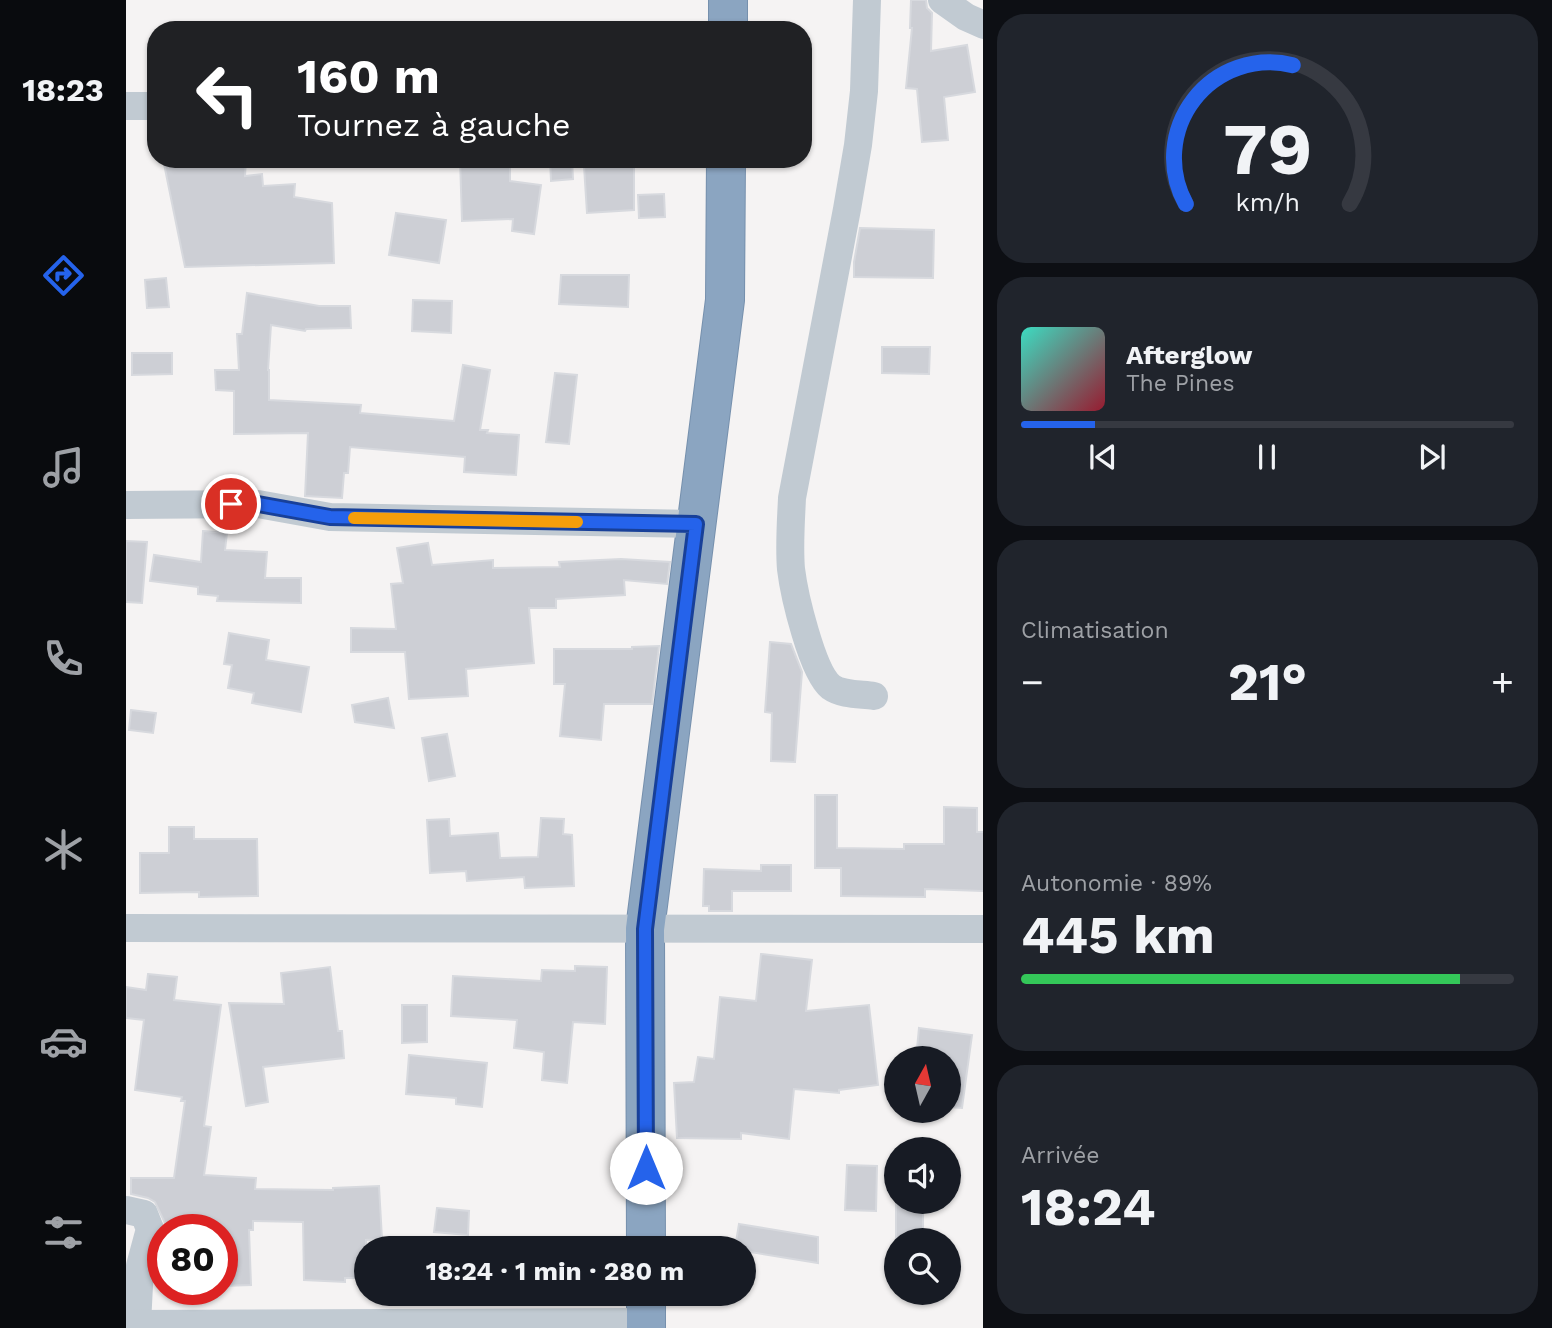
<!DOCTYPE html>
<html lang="fr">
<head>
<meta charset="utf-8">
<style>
	:root { --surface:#171b24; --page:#20242c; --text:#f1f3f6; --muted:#9ea1a6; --line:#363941; --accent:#2563eb }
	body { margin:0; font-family:"Work Sans",sans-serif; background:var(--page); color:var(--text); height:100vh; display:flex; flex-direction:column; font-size:26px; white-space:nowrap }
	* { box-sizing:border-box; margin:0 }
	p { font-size:23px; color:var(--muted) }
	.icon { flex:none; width:38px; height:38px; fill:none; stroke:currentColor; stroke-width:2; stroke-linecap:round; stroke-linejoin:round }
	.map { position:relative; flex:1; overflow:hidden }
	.side { display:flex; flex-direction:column; gap:14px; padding:14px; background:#0d0f14; width:569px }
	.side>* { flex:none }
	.hud { position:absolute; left:21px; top:21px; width:665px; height:147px; border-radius:28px; box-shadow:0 2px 5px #0004; background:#202124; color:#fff; overflow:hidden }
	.needle { width:46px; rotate:8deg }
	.controls { position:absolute; left:758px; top:1046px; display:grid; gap:14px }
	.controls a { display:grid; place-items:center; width:77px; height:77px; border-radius:50%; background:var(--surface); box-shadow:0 2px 5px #0004; font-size:35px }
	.speed { position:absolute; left:21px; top:1214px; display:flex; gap:14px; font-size:35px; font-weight:700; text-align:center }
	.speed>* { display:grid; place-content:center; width:91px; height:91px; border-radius:50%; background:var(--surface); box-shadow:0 2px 5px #0004; line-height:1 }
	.speed .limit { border:10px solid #d22; background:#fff; color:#111 }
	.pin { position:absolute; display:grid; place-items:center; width:60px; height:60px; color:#fff; margin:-30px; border:4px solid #fff; border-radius:50%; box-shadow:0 2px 7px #0007 }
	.me { position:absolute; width:77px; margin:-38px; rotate:0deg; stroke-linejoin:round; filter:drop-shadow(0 0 5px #0008) }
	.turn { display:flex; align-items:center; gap:24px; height:147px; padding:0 35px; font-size:32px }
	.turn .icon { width:91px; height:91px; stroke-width:2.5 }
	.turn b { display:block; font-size:49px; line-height:60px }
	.big { font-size:52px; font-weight:700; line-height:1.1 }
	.side .tile { flex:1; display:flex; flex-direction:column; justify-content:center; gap:10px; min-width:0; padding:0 24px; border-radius:28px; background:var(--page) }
	.side .dial { align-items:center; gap:0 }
	.dial svg { height:182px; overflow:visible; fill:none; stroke:var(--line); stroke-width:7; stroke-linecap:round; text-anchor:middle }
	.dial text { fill:var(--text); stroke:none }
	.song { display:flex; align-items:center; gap:21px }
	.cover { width:84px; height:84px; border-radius:10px; background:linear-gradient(135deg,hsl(170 70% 55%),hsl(350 70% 35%)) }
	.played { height:7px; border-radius:4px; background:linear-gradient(90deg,var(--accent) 15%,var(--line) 15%) }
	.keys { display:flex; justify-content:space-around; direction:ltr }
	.heat { display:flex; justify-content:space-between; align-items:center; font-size:38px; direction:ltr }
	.charge { height:10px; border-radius:5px; background:linear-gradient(90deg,#34c759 89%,var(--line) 0) }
	.trip { position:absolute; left:228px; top:1236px; width:402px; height:70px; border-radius:35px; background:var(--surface); box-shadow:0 2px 5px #0004; font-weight:700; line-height:70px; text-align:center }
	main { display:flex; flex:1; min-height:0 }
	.dock { display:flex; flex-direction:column; width:126px; justify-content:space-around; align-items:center; background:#090b0e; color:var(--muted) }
	.dock .icon { width:49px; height:49px }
	.dock .current { color:var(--accent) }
	.dock b { font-size:32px; color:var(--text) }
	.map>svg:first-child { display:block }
	.building { fill:#cdcfd5; stroke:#d7d9de; stroke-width:2 }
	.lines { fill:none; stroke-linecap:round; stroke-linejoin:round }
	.highway-casing { stroke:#7690ad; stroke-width:40 }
	.minor { stroke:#c1cad2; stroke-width:28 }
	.highway { stroke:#8ba5c1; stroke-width:38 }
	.route-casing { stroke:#184099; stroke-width:18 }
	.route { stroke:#2563eb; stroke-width:12 }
	.slow { stroke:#f59e0b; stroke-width:12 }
</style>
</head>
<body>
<main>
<nav class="dock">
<b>18:23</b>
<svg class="icon current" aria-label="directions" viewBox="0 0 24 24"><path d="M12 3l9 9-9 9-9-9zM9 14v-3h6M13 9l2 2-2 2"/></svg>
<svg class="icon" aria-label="music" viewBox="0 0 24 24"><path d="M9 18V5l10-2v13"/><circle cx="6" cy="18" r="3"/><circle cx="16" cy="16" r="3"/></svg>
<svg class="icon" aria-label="phone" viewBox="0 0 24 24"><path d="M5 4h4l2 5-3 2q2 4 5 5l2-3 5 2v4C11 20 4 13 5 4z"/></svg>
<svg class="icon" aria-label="climate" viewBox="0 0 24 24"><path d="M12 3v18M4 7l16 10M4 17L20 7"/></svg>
<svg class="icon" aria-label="car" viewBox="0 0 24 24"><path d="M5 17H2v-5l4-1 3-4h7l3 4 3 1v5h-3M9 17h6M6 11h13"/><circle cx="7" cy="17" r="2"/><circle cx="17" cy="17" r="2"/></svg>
<svg class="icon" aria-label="filters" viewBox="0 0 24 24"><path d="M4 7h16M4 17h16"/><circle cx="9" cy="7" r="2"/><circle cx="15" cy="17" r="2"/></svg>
</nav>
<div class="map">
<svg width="858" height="1328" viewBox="0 0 858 1328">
	<rect width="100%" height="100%" fill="#f5f3f3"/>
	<g class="building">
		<path d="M785,0H800L801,8L806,13L805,51L841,45L849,92L818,97L822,140L796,142L791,89L780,88L786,28H784Z"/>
		<path d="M37,159H120L119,176L136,174L137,186L169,184L168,197L206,203L208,263L59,267Z"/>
		<path d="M334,159H384V181L415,185L408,234L386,231L387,219L336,221Z"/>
		<path d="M424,159H446L447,179L425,181Z"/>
		<path d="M486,162H508V210L461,213L458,166L486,165Z"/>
		<path d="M538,194L539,217L513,218L512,195Z"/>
		<path d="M270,213L320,220L313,263L263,255Z"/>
		<path d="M734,228L808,230L807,278L728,277V262Z"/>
		<path d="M435,275H503L502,307L433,304Z"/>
		<path d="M40,278L43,307L21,308L19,280Z"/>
		<path d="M121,293L193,306H224L225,328L180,329L179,331L145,325L142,370H143V400L235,405L234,413L328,421L337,365L364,370L354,430H362L361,433L393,435L390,475L338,472L339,457L224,447L222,473H218L216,498L179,496L182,433L108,434V391L90,390L89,370H113L111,334H116Z"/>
		<path d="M287,300L326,301L325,333L286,331Z"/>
		<path d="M756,347H804L803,374L756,373Z"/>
		<path d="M6,353H46V374L6,375Z"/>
		<path d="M429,373L451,375L443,444L420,442Z"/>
		<path d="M77,531L101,533L99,550L141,552L139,578H175V603L91,601L92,596L72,594V587L24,581L28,555L75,562Z"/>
		<path d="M0,541L21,542L16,603L0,602Z"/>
		<path d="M302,543L306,565L367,560V568L434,567L433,562L495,559L544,562L541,584L498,580L499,595L430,599V608H403L408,663L340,669L342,696L283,699L279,652H225V628L270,629L265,584L277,583L271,548Z"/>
		<path d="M103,633L143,640L140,660L183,667L175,712L126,703L128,693L102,688L106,665L98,664Z"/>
		<path d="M644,642L665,644L676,672L669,762L645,761L646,713L639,712Z"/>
		<path d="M533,646L526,704H478L475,740L434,736L439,684H428V649H506V647Z"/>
		<path d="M262,698L268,728L229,722L226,705Z"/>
		<path d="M5,710L30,713L27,733L3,730Z"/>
		<path d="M321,734L329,776L303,781L296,738Z"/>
		<path d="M689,795H711V848L778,849V844H818V807L851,808V832H858V891L799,889V897L715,896V868H689Z"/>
		<path d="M415,818L438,819L437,834L446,835L448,886L399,888L398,877L341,881L340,871L304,873L301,820L323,819L324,836L372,833L374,858L412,857Z"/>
		<path d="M43,827H68V839H131L132,896L73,897V892L14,893V853H43Z"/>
		<path d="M635,865H665V891H606V911H583V906H577L578,869L635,871Z"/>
		<path d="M635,954L686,960L680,1011L743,1005L752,1085L713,1090V1093L668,1089L663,1139L615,1133V1139L551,1138L548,1083L568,1082L572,1057L588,1059L594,997L630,1001Z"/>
		<path d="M449,966L481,967L479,1024L447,1022L441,1083L416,1080L418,1052L388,1048L391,1020L325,1016L327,976L415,981L416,970L449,971Z"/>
		<path d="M204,967L212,1031H216L218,1058L137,1067L142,1102L120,1106L103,1003L158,1004L155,973Z"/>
		<path d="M22,974L51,977L48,1000L95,1005L78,1126L85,1127L78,1175L130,1178L129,1189L207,1190V1188L253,1186L256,1239L240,1240V1278H219V1282L178,1280L177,1222L127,1221V1230H123L125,1285L96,1286V1230H40L39,1223L29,1202L22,1198L5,1194V1178H48L59,1101H55L56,1097L9,1090L18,1020L0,1018V987L20,990Z"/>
		<path d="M276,1005H301V1042L276,1043Z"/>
		<path d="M793,1028L846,1035L836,1108L822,1107V1059H790Z"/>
		<path d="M283,1055L361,1063L356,1107L330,1104V1098L280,1094Z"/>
		<path d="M721,1165L751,1166L750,1211L719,1210Z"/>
		<path d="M773,1202H797V1240L770,1239V1203Z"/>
		<path d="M311,1208L343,1211L342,1235L308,1232Z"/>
		<path d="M613,1224L692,1237V1263L618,1251V1248H609Z"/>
	</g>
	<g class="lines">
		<g class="highway-casing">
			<g id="highway">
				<path d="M602,30V0"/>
				<path d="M520,1248L519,929L599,300L600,159"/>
				<path d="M520,1328V1293"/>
			</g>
		</g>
		<g class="minor">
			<path d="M741,0L738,91L732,145L721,209L666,498C665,521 663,545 665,569C668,594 686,672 705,687C716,695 735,694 748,696"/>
			<path d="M816,0L840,17L858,25"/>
			<path d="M0,106H30"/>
			<path d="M0,505L132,504L204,517L570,524"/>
			<path d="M0,928L858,929"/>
			<path d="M0,1210L18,1214L24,1229L14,1266L11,1324"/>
			<path d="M0,1324L520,1322"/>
		</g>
		<use href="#highway" class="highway"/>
	</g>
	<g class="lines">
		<g class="route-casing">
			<path id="route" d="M105,504H132L204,517L570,524L519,929L520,1168"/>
		</g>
		<use href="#route" class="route"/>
		<path class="slow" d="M228,518L451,522"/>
	</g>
</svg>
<div class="controls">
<a><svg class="needle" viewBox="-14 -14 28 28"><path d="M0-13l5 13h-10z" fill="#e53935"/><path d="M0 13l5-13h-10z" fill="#9ea1a6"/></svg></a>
<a><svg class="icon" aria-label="sound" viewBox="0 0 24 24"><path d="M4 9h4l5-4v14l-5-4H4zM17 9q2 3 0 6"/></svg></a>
<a><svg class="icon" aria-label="search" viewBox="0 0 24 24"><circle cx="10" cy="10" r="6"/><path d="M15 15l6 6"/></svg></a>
</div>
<div class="speed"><div class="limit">80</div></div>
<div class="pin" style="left:105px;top:504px;background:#d93025"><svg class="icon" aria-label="arrive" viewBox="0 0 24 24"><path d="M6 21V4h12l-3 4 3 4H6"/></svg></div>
<svg class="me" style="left:520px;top:1168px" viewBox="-20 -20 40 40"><circle r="19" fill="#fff"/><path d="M0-13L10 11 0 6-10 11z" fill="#2563eb"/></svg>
<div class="trip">18:24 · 1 min · 280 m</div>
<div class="hud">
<div class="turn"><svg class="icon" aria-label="left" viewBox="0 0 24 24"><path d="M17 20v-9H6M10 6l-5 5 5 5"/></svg><div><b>160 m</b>Tournez à gauche</div></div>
</div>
</div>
<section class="side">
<div class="tile dial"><svg viewBox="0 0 100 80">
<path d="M14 69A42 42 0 1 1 86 69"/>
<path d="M14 69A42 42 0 0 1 61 8" stroke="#2563eb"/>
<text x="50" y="56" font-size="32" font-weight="700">79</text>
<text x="50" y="72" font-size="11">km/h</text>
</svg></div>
<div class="tile">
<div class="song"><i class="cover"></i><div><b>Afterglow</b><p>The Pines</p></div></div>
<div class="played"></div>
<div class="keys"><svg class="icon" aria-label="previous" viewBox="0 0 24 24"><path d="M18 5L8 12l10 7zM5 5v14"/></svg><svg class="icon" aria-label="pause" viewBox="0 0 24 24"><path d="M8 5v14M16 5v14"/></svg><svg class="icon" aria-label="next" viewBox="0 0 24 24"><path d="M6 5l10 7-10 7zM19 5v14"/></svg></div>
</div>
<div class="tile"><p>Climatisation</p>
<div class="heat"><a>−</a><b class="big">21°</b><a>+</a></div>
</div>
<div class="tile"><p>Autonomie · 89%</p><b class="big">445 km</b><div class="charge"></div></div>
<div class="tile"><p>Arrivée</p><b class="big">18:24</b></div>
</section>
</main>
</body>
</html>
